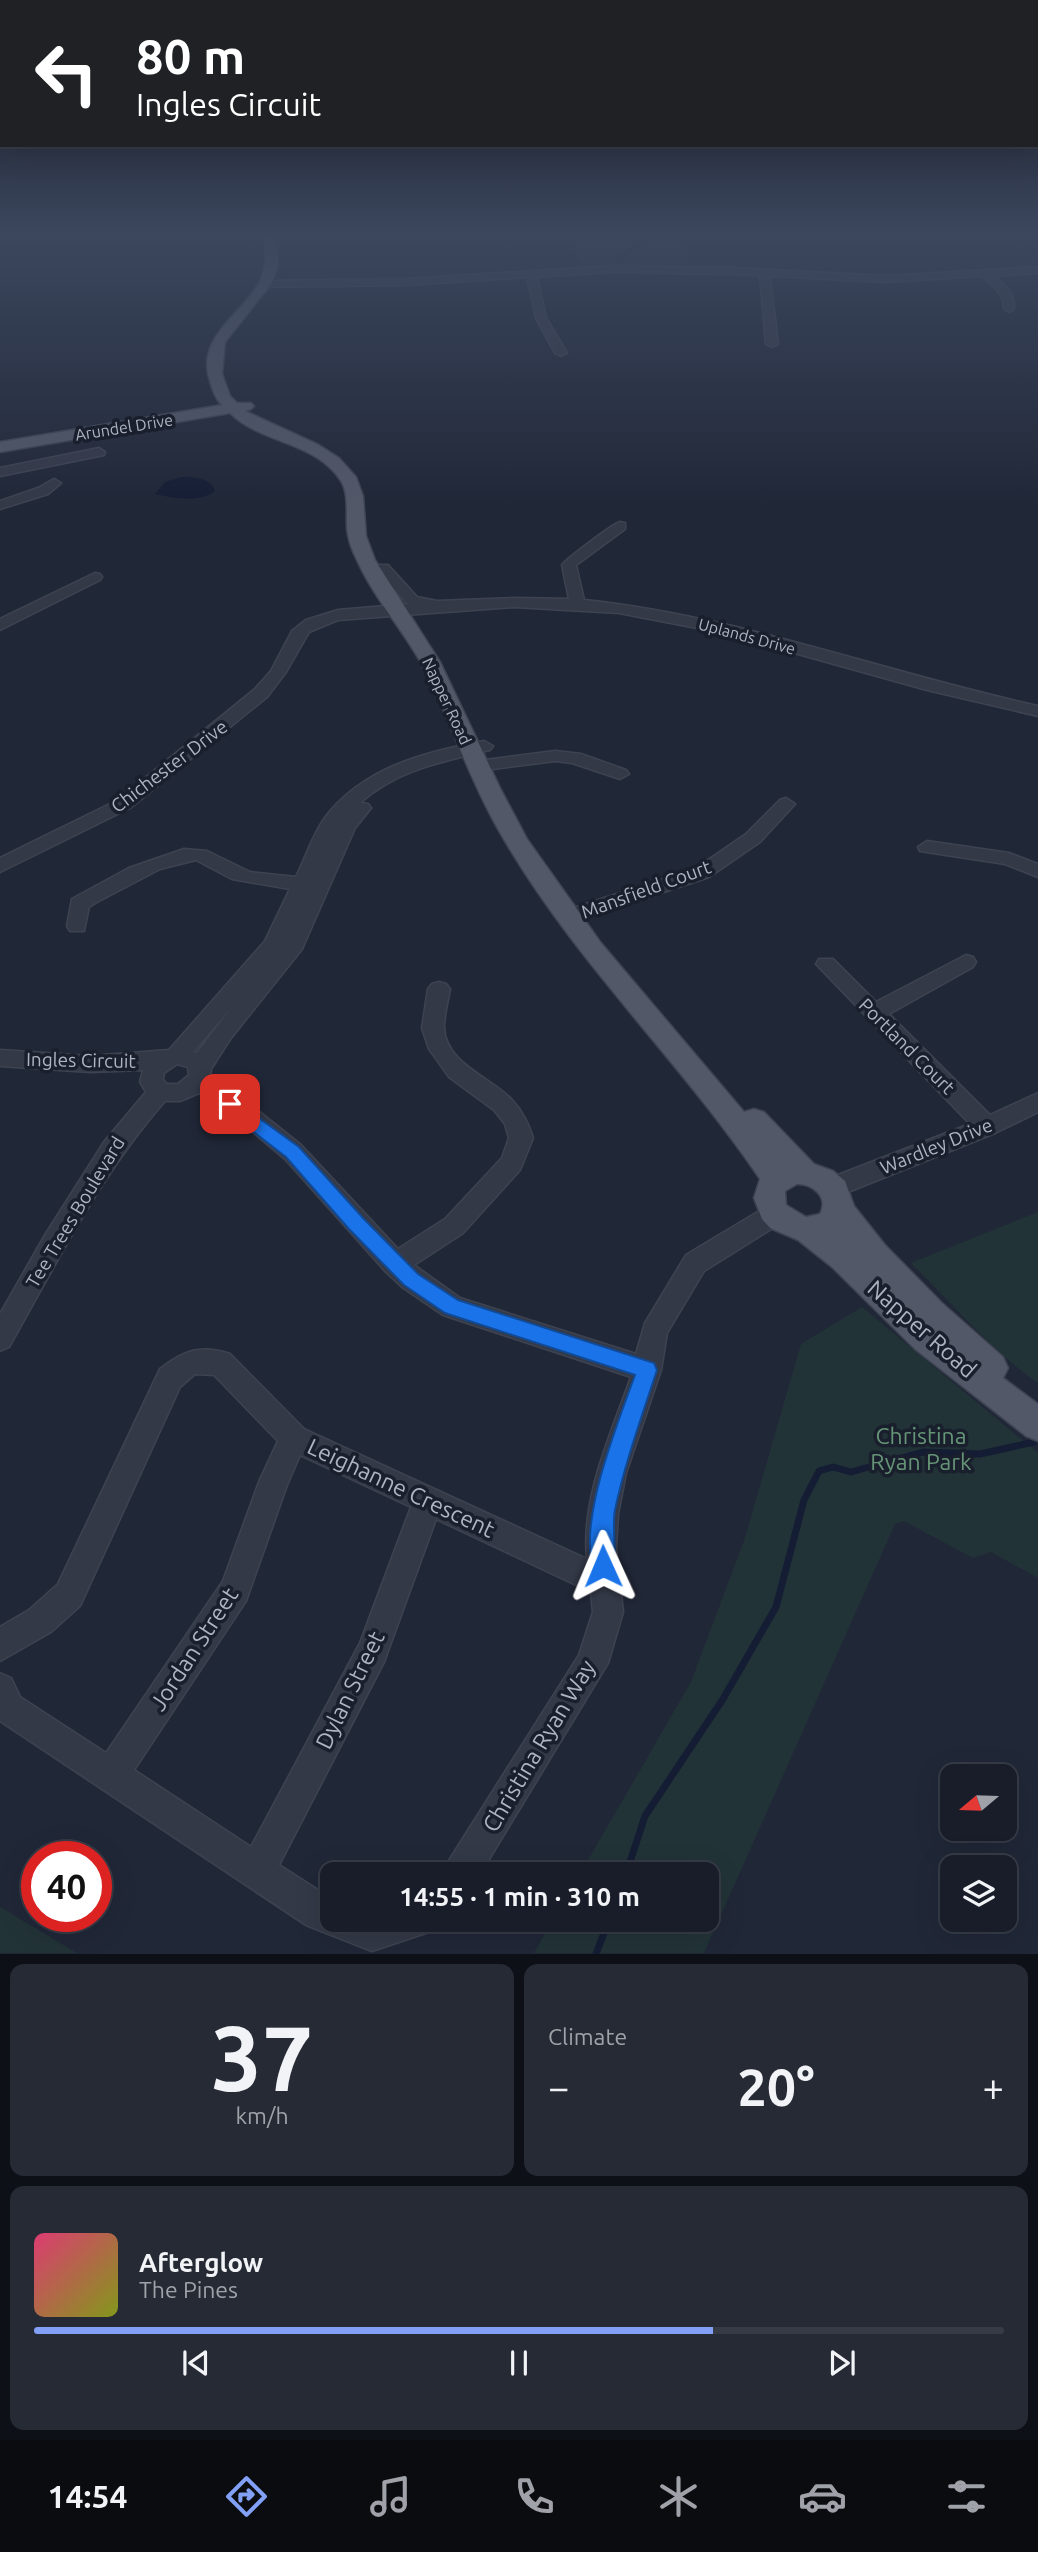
<!DOCTYPE html>
<html lang="en">
<head>
<meta charset="utf-8">
<style>
	:root { --surface:#181d29; --page:#252a35; --text:#f1f3f6; --muted:#9fa2a8; --line:#363b46; --accent:#81a0f6 }
	body { margin:0; font-family:Ubuntu,sans-serif; background:var(--page); color:var(--text); height:100vh; display:flex; flex-direction:column; font-size:26px; white-space:nowrap }
	* { box-sizing:border-box; margin:0 }
	p { font-size:23px; color:var(--muted) }
	.icon { flex:none; width:38px; height:38px; fill:none; stroke:currentColor; stroke-width:2; stroke-linecap:round; stroke-linejoin:round }
	.map { position:relative; height:1954px; overflow:hidden }
	.panel { display:flex; flex-direction:column; gap:10px; padding:10px; background:#0d1017; flex:1 }
	.panel>* { flex:none }
	.hud { position:absolute; left:0px; top:0px; width:1040px; height:147px; box-shadow:0 7px 28px #0002,0 0 0 2px var(--line); background:#202124; color:#fff; overflow:hidden }
	.needle { width:46px; rotate:251deg }
	.buttons { position:absolute; left:940px; top:1764px; display:grid; gap:14px }
	.buttons a { display:grid; place-items:center; width:77px; height:77px; border-radius:14px; background:var(--surface); box-shadow:0 7px 28px #0002,0 0 0 2px var(--line); font-size:35px }
	.speed { position:absolute; left:21px; top:1841px; display:flex; gap:14px; font-size:35px; font-weight:700; text-align:center }
	.speed>* { display:grid; place-content:center; width:91px; height:91px; border-radius:50%; background:var(--surface); box-shadow:0 7px 28px #0002,0 0 0 2px var(--line); line-height:1 }
	.speed .limit { border:10px solid #d22; background:#fff; color:#111 }
	.pin { position:absolute; display:grid; place-items:center; width:60px; height:60px; color:#fff; margin:-30px; border-radius:14px; box-shadow:0 4px 10px #0006 }
	.me { position:absolute; width:77px; margin:-38px; rotate:359deg; stroke-linejoin:round; filter:drop-shadow(0 0 5px #0008) }
	.turn { display:flex; align-items:center; gap:24px; height:147px; padding:0 21px; font-size:32px }
	.turn .icon { width:91px; height:91px; stroke-width:2.5 }
	.turn b { display:block; font-size:49px; line-height:60px }
	.big { font-size:52px; font-weight:600; line-height:1.1 }
	.panel .card { flex:1; display:flex; flex-direction:column; justify-content:center; gap:10px; min-width:0; padding:0 24px; border-radius:14px; background:var(--page) }
	.panel .dial { align-items:center; gap:0 }
	.dial b { font-size:91px; line-height:1 }
	.song { display:flex; align-items:center; gap:21px }
	.cover { width:84px; height:84px; border-radius:10px; background:linear-gradient(135deg,hsl(340 70% 55%),hsl(70 70% 35%)) }
	.played { height:7px; border-radius:4px; background:linear-gradient(90deg,var(--accent) 70%,var(--line) 70%) }
	.keys { display:flex; justify-content:space-around; direction:ltr }
	.heat { display:flex; justify-content:space-between; align-items:center; font-size:38px; direction:ltr }
	.panel .tiles { flex:1; display:grid; gap:10px; grid-template-columns:1fr 1fr }
	.card:last-child { grid-column:span 2 }
	.trip { position:absolute; left:320px; top:1862px; width:399px; height:70px; border-radius:14px; background:var(--surface); box-shadow:0 7px 28px #0002,0 0 0 2px var(--line); font-weight:600; line-height:70px; text-align:center }
	.dock { display:flex; height:112px; justify-content:space-around; align-items:center; background:#0a0c10; color:var(--muted) }
	.dock .icon { width:49px; height:49px }
	.dock .current { color:var(--accent) }
	.dock b { font-size:32px; color:var(--text) }
	.map>svg:first-child { display:block }
	.green { fill:#223338 }
	.water { fill:#141d34 }
	.lines { fill:none; stroke-linecap:round; stroke-linejoin:round }
	.stream-far1 { stroke:#141d34; stroke-width:2.5 }
	.stream { stroke:#141d34; stroke-width:7 }
	.minor-casing { stroke:#3d4351; stroke-width:3 }
	.major-casing { stroke:#3d4351; stroke-width:3 }
	.minor { fill:#343948; fill-rule:evenodd }
	.major { fill:#525868; fill-rule:evenodd }
	.route { fill:#1a73e8; stroke:#114b97; stroke-width:2 }
	.labels { text-anchor:middle; stroke-width:7; stroke-linejoin:round; paint-order:stroke }
	.far-street-label { font-size:16px; fill:#aeb4c4; stroke:#191f2c }
	.street-label { font-size:19px; fill:#aeb4c4; stroke:#191f2c }
	.near-street-label { font-size:23px; fill:#aeb4c4; stroke:#191f2c }
	.near-park-label { font-size:23px; fill:#669477; stroke:#191f2c }
</style>
</head>
<body>
<div class="map">
<svg width="1038" height="1954" viewBox="0 0 1038 1954">
	<rect width="100%" height="100%" fill="#202737"/>
	<g class="green">
		<path d="M567,234H679L695,268L581,266Z"/>
		<path d="M1038,1212V1383C989,1349 953,1304 911,1263Z"/>
		<path d="M862,1307L1038,1453V1578L991,1552L973,1558L904,1521L895,1524L704,1953H534L553,1920H707V1874H580L691,1682L745,1538L801,1344Z"/>
		<path d="M0,1907L77,1953H0Z"/>
	</g>
	<path class="water" d="M181,477C194,477 210,477 215,491C201,503 172,498 155,494L165,482Z"/>
	<g class="lines">
		<path class="stream-far1" d="M619,259L651,234"/>
		<g class="stream">
			<path d="M626,1874L645,1816L723,1699L776,1607L804,1500L819,1471L833,1467L851,1472L923,1452L980,1454L1034,1442"/>
			<path d="M596,1954L609,1920"/>
		</g>
		<g class="minor-casing">
			<g id="minor">
				<path d="M615,266L734,268L886,276L1038,267V273L993,276C1004,284 1015,293 1014,309L1009,312L1004,309C1004,293 993,285 981,276L886,282L770,276L778,344L772,347L766,344L760,275L615,272L537,277L546,318L567,353L561,356L555,353L536,318L527,277L406,285L265,287L260,284L265,281L406,279Z"/>
				<path d="M99,448L105,452L104,455L0,476V468Z"/>
				<path d="M54,479L61,483L48,494L0,509V501L38,488Z"/>
				<path d="M620,522L625,523V529L576,565L584,600C739,616 886,673 1038,706V716L927,690L723,633L619,613L514,607L338,620L309,632L286,672L267,697L130,808L0,872V858L118,800L255,689L271,671L292,631L306,620L338,610L408,604L378,571L376,568L378,565H388L417,597L437,601L514,598L569,599L562,565C567,558 613,524 620,522Z"/>
				<path d="M95,573L100,574L102,577L100,580L0,630V619Z"/>
				<path d="M484,741L493,746L490,750C442,762 398,769 360,803L368,804L371,808L355,828L302,949L231,1038L211,1069L210,1078L257,1110L301,1145L398,1249L445,1219L502,1158L509,1138L505,1124L494,1110L449,1077L429,1049L422,1028L428,989L432,984L439,982L446,984L450,989C448,1001 444,1015 444,1027C445,1064 491,1077 512,1100C523,1112 528,1123 533,1138L520,1170L463,1233L414,1265L460,1298L636,1354L645,1323L686,1255L766,1207L775,1204L784,1207L787,1214L784,1221L704,1271L667,1333L661,1370L626,1473L618,1514L616,1548L623,1612L608,1663L480,1874H443L448,1862L579,1655L593,1612L591,1592L436,1519L384,1662L279,1865L332,1899V1920H431L426,1933L372,1951L306,1925L0,1721V1673L11,1678L20,1697L106,1753L223,1581L259,1482L278,1441L214,1375L195,1374L180,1387L80,1606L51,1632L0,1661V1627L29,1610L58,1584L160,1369C183,1351 200,1344 230,1354L304,1429L587,1559C581,1497 611,1434 631,1377L443,1315L402,1287L386,1272L285,1159L241,1122L199,1093L180,1101H165C100,1175 57,1262 9,1347L0,1351V1314L45,1235L104,1142L146,1092L140,1082L143,1070L90,1072L0,1066V1050L90,1056L169,1050L265,941L290,889L232,879L196,860L160,869L97,902L89,907L84,931H70L67,926L72,899L129,868L184,849L207,851L250,872L296,877C305,859 312,836 324,819C362,768 424,752 484,741ZM232,1007L197,1053L193,1052ZM177,1064L188,1067L189,1075L178,1084H167L163,1080L164,1073ZM300,1455L411,1507L360,1643L251,1847L134,1770L246,1601L287,1485Z"/>
				<path d="M555,751L581,754L626,770L629,774L620,779L572,763L555,761L478,771L469,766L478,761Z"/>
				<path d="M786,798L795,804L760,842L709,877L568,924L561,922L558,917L561,912L695,869L746,834L780,800Z"/>
				<path d="M927,841L1009,853L1038,864V877L1005,864L920,851L918,847Z"/>
				<path d="M966,955L973,957L976,962L973,967L889,1014L990,1115L1038,1093V1112L995,1133L843,1194L834,1197L825,1194L822,1187L825,1180L970,1124L816,964L819,959H833L876,1002Z"/>
			</g>
		</g>
		<g class="major-casing">
			<path id="major" d="M263,234H275L278,265L271,284L225,342L222,374L230,396L237,403H251L254,406L251,409L245,411L317,444L339,458L356,477L363,496L366,536L375,560L440,662L500,788L527,839L601,943L744,1112L754,1109L764,1112L814,1164L833,1171L845,1181L854,1206L885,1245L942,1303L1003,1357L1008,1368L1003,1378L1038,1404V1441L1026,1436L915,1349L832,1267L798,1240L770,1228L762,1219L754,1198L760,1179C678,1058 570,957 498,829C467,775 449,715 420,661C400,626 372,595 356,558C351,548 348,539 347,528C346,513 349,494 341,481C316,441 261,444 230,413L0,452V442L222,405C215,398 213,391 210,381C195,338 241,315 259,283C268,267 265,251 263,234ZM797,1184C813,1184 829,1197 820,1214L806,1217L786,1205L785,1191Z"/>
		</g>
		<use href="#minor" class="minor"/>
		<use href="#major" class="major"/>
	</g>
	<linearGradient id="sky" x2="0" y2="1"><stop stop-color="#12151e"/><stop offset="0.46" stop-color="#3c475e"/><stop offset="1" stop-color="#3c475e" stop-opacity="0"/></linearGradient>
	<rect width="1038" height="508" fill="url(#sky)"/>
	<path class="route" d="M230,1097L299,1147L363,1218L418,1274L458,1300L654,1363L657,1370C642,1416 625,1462 615,1510C611,1530 619,1554 611,1574L603,1577L595,1574C575,1526 618,1423 635,1375L445,1313L404,1285L349,1229L286,1157L224,1109L221,1104L224,1099Z"/>
	<g class="labels">
		<g class="far-street-label">
			<text transform="translate(124 427) rotate(-9)" y="6">Arundel Drive</text>
			<text transform="translate(747 636) rotate(15)" y="6">Uplands Drive</text>
			<text transform="translate(447 701) rotate(65)" y="6">Napper Road</text>
		</g>
		<g class="street-label">
			<text transform="translate(169 766) rotate(-37)" y="7">Chichester Drive</text>
			<text transform="translate(646 889) rotate(-20)" y="7">Mansfield Court</text>
			<text transform="translate(907 1046) rotate(45)" y="7">Portland Court</text>
			<text transform="translate(81 1060) rotate(1)" y="7">Ingles Circuit</text>
			<text transform="translate(936 1146) rotate(-22)" y="7">Wardley Drive</text>
			<text transform="translate(75 1212) rotate(-59)" y="7">Tee Trees Boulevard</text>
		</g>
		<g class="near-street-label">
			<text transform="translate(922 1329) rotate(41)" y="8">Napper Road</text>
			<text transform="translate(401 1488) rotate(25)" y="8">Leighanne Crescent</text>
			<text transform="translate(194 1649) rotate(-57)" y="8">Jordan Street</text>
			<text transform="translate(350 1690) rotate(-64)" y="8">Dylan Street</text>
			<text transform="translate(539 1746) rotate(-59)" y="8">Christina Ryan Way</text>
		</g>
		<g class="near-park-label">
			<text x="921" y="1444">Christina<tspan x="921" dy="26">Ryan Park</tspan></text>
		</g>
	</g>
</svg>
<div class="buttons">
<a><svg class="needle" viewBox="-14 -14 28 28"><path d="M0-13l5 13h-10z" fill="#e53935"/><path d="M0 13l5-13h-10z" fill="#9fa2a8"/></svg></a>
<a><svg class="icon" aria-label="layers" viewBox="0 0 24 24"><path d="M12 4l9 5-9 5-9-5zM3 14l9 5 9-5"/></svg></a>
</div>
<div class="speed"><div class="limit">40</div></div>
<div class="pin" style="left:230px;top:1104px;background:#d93025"><svg class="icon" aria-label="arrive" viewBox="0 0 24 24"><path d="M6 21V4h12l-3 4 3 4H6"/></svg></div>
<svg class="me" style="left:603px;top:1566px" viewBox="-20 -20 40 40"><path d="M0-17L14 15 0 8-14 15z" fill="#1a73e8" stroke="#fff" stroke-width="4"/></svg>
<div class="trip">14:55 · 1 min · 310 m</div>
<div class="hud">
<div class="turn"><svg class="icon" aria-label="left" viewBox="0 0 24 24"><path d="M17 20v-9H6M10 6l-5 5 5 5"/></svg><div><b>80 m</b>Ingles Circuit</div></div>
</div>
</div>
<section class="panel">
<div class="tiles">
<div class="card dial"><b>37</b><p>km/h</p></div>
<div class="card"><p>Climate</p>
<div class="heat"><a>−</a><b class="big">20°</b><a>+</a></div>
</div>
<div class="card">
<div class="song"><i class="cover"></i><div><b>Afterglow</b><p>The Pines</p></div></div>
<div class="played"></div>
<div class="keys"><svg class="icon" aria-label="previous" viewBox="0 0 24 24"><path d="M18 5L8 12l10 7zM5 5v14"/></svg><svg class="icon" aria-label="pause" viewBox="0 0 24 24"><path d="M8 5v14M16 5v14"/></svg><svg class="icon" aria-label="next" viewBox="0 0 24 24"><path d="M6 5l10 7-10 7zM19 5v14"/></svg></div>
</div>
</div>
</section>
<nav class="dock">
<b>14:54</b>
<svg class="icon current" aria-label="directions" viewBox="0 0 24 24"><path d="M12 3l9 9-9 9-9-9zM9 14v-3h6M13 9l2 2-2 2"/></svg>
<svg class="icon" aria-label="music" viewBox="0 0 24 24"><path d="M9 18V5l10-2v13"/><circle cx="6" cy="18" r="3"/><circle cx="16" cy="16" r="3"/></svg>
<svg class="icon" aria-label="phone" viewBox="0 0 24 24"><path d="M5 4h4l2 5-3 2q2 4 5 5l2-3 5 2v4C11 20 4 13 5 4z"/></svg>
<svg class="icon" aria-label="climate" viewBox="0 0 24 24"><path d="M12 3v18M4 7l16 10M4 17L20 7"/></svg>
<svg class="icon" aria-label="car" viewBox="0 0 24 24"><path d="M5 17H2v-5l4-1 3-4h7l3 4 3 1v5h-3M9 17h6M6 11h13"/><circle cx="7" cy="17" r="2"/><circle cx="17" cy="17" r="2"/></svg>
<svg class="icon" aria-label="filters" viewBox="0 0 24 24"><path d="M4 7h16M4 17h16"/><circle cx="9" cy="7" r="2"/><circle cx="15" cy="17" r="2"/></svg>
</nav>
</body>
</html>
